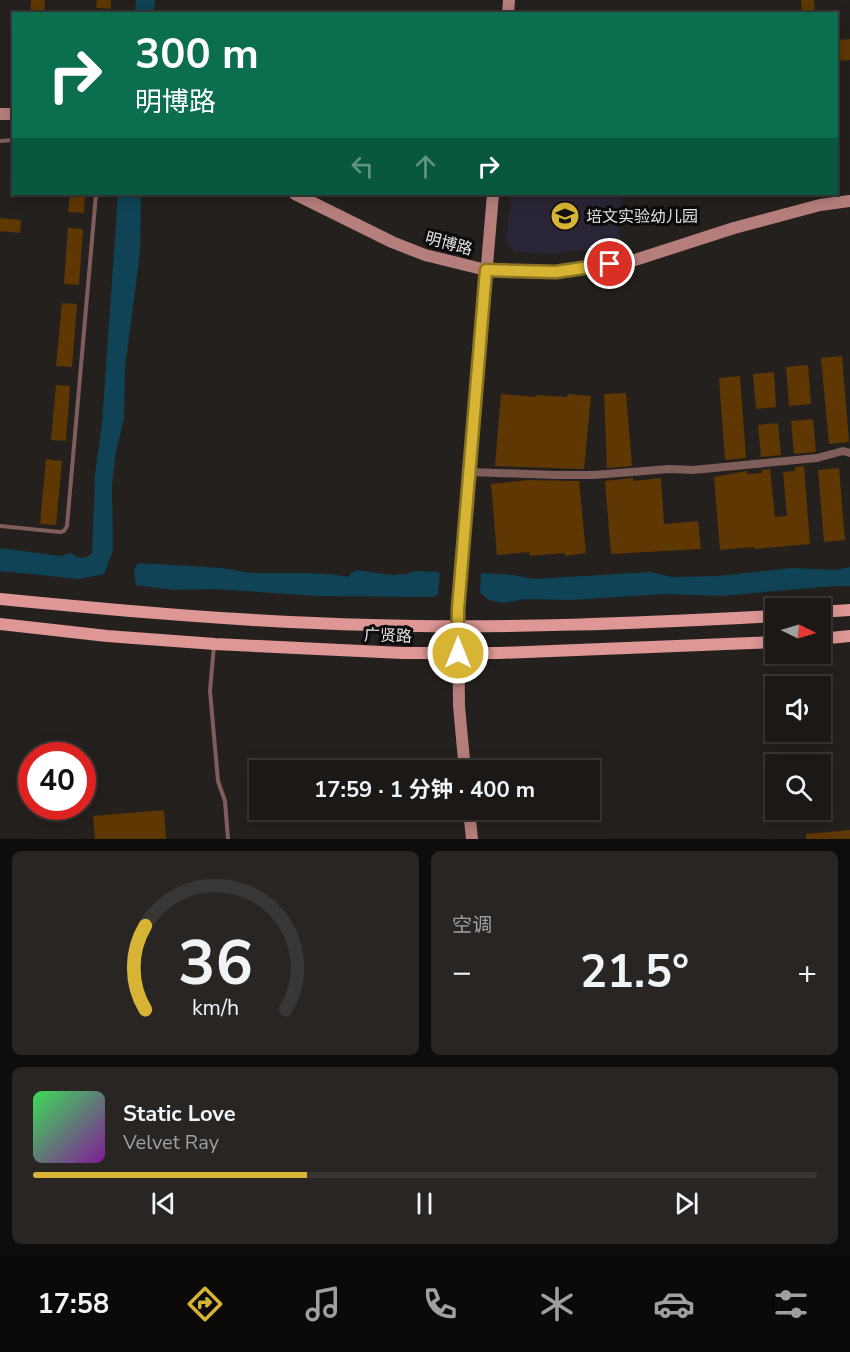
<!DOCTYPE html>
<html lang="zh">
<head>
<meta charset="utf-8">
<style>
	:root { --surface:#1b1816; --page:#282523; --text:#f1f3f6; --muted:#a0a0a1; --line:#393735; --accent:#d7b434 }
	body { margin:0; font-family:"Nunito Sans","Noto Sans SC",sans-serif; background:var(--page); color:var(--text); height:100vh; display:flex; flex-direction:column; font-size:22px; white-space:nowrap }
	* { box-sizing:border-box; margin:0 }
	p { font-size:20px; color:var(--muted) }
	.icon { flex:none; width:33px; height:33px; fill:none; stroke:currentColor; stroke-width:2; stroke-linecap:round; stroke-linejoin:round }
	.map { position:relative; height:839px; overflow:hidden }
	.drawer { display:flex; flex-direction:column; gap:12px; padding:12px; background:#0f0d0c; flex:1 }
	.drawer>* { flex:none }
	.guide { position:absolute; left:12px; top:12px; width:826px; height:183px; border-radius:0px; box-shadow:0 3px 15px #0003,0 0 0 2px var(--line); background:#0b6e4f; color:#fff; overflow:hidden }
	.needle { width:39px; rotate:95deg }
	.buttons { position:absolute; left:765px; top:598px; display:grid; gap:12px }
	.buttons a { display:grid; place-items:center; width:66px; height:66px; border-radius:0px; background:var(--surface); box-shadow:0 3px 15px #0003,0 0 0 2px var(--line); font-size:30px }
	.speed { position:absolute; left:18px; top:742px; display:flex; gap:12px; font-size:30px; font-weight:700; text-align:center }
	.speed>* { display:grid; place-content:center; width:78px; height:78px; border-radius:50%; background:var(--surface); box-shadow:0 3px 15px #0003,0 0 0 2px var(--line); line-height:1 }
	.speed .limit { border:9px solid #d22; background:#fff; color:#111 }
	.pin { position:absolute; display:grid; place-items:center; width:51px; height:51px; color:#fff; margin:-26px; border:3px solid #fff; border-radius:50%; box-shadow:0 2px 6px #0007 }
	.me { position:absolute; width:66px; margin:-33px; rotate:0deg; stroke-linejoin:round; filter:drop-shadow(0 0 4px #0008) }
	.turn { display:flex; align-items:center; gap:21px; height:126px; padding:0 24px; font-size:27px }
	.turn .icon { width:78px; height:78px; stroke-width:2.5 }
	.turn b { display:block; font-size:42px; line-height:51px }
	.lanes { display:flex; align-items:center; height:57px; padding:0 24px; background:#0003; justify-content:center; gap:30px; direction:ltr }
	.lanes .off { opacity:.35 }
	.big { font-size:45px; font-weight:700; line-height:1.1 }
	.drawer .card { flex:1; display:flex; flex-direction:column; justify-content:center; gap:9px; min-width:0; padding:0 21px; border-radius:9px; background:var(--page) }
	.drawer .dial { align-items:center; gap:0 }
	.dial svg { height:156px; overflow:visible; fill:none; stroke:var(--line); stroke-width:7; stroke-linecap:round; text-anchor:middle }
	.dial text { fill:var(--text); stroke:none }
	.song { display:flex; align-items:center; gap:18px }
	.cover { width:72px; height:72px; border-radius:9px; background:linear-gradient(135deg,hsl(130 70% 55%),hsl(290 70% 35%)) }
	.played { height:6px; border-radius:3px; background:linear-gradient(90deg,var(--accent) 35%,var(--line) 35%) }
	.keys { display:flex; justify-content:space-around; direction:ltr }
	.heat { display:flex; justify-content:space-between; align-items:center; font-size:33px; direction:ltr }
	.drawer .tiles { flex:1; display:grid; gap:12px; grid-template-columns:1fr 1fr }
	.card:last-child { grid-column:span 2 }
	.trip { position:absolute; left:249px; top:760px; width:351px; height:60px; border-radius:0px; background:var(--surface); box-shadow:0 3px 15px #0003,0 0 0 2px var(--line); font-weight:700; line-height:60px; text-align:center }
	.tab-bar { display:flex; height:96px; justify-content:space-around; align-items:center; background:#0b0a09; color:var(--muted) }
	.tab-bar .icon { width:42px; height:42px }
	.tab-bar .active { color:var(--accent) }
	.tab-bar b { font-size:27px; color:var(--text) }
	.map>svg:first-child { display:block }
	.education { fill:#2a2536 }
	.water { fill:#0f4355 }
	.building { fill:#5e3703 }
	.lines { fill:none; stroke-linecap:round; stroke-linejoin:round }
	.lane { stroke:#7f5d5b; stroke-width:4 }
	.street { stroke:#7f5d5b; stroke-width:8 }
	.secondary { stroke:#b57e7b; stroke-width:12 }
	.primary { stroke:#de9794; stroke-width:12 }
	.route-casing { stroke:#8c7522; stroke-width:15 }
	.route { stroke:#d7b434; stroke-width:10 }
	.labels { text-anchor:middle; stroke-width:6; stroke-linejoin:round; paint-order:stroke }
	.poi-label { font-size:16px; fill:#e5e3e1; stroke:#0c0a0a; text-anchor:start }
	.street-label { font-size:16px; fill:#e5e3e1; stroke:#0c0a0a }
</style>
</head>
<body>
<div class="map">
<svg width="850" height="839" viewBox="0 0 850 839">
	<rect width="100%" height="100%" fill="#24201e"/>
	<path class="education" d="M511,194H622L619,245L553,254L515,252L510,248L506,239Z"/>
	<g class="water">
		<path d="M136,0H155L154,13H135Z"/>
		<path d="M118,194H141L140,253L125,368L124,418L115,456L112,487L113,550L104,574L79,579L0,571V548L60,556L71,553C79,559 84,560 92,553L95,474L102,424Z"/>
		<path d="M138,563C166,565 193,566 221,568C232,569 242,572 253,573C286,574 317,571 348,577L351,573L358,570L391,575L407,574L415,571L437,572L440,574L438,594L433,597L318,596L213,589L173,590L136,585L134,570Z"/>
		<path d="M850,567V586H833L721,596L664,594L572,600L525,599L503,603L489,600L480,593L481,573L513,575L534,579L651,572L671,577L719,576L792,568L836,570Z"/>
	</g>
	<g class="building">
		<path d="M31,0H45L44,14H30Z"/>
		<path d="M97,0H111V9L96,8Z"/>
		<path d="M801,0H814L815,14H802Z"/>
		<path d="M850,39V60L838,61L837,40Z"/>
		<path d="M70,194H85L84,213L68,212Z"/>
		<path d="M0,218L21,220L20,233L0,231Z"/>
		<path d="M68,228L83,229L79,285L64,284Z"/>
		<path d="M62,303L77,304L72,367L56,366Z"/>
		<path d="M842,356L849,442L829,444L821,358Z"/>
		<path d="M808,365L811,404L789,406L786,367Z"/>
		<path d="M774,372L776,407L756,409L753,374Z"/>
		<path d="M740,376L746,458L725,460L719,378Z"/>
		<path d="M56,385L70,386L66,441L51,440Z"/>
		<path d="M626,393L632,466L607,468L604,394Z"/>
		<path d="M501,394L536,397V395L567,397L568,394L591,396L584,469L495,466Z"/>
		<path d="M813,419L816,452L794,454L791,421Z"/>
		<path d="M778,423L781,455L761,457L758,425Z"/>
		<path d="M46,459L62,461L56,525L40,524Z"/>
		<path d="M804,466L810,544L755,549L754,547L720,550L714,477L747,471V474L762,473V470L770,469L775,517L787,516L783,472L795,471V467Z"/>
		<path d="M839,468L845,540L824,542L818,470Z"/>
		<path d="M633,478V481L661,478L664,524L698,521L701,549L611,554L605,481Z"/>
		<path d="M528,480L579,481L586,553L565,556L564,553L530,556L529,552L497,555L491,484Z"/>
		<path d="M164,810L166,839H95L93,816Z"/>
		<path d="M850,830V839H806V834Z"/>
	</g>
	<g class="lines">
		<g class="lane">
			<path d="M0,141L14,140"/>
			<path d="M605,243L610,263"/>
			<path d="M0,526L60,532L64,531L67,526L96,194"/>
			<path d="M214,645L210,691L218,781L225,801L228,839"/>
		</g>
		<path class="street" d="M470,472L556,475H594L669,469L693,470L817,458L843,451L850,453"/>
		<g class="secondary">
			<path d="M508,14L509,0"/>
			<path d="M0,114H14"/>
			<path d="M295,194L392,242L425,255L486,270L556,272L635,260L734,228L820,205L850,201"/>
			<path d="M465,771L459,706L458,609L493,194"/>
			<path d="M469,810L472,839"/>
		</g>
		<g class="primary">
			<path d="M0,599C123,611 247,622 371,625C506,629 641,623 776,616"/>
			<path d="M820,612L850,610"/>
			<path d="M0,624L107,636L215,644L402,653H499L776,642"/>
			<path d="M820,639L850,636"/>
		</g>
	</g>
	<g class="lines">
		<g class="route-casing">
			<path id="route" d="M458,653V609L486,270L556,272L610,264"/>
		</g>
		<use href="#route" class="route"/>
	</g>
	<defs>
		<g id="school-disc" transform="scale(1.5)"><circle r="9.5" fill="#d7b434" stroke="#0c0a0a"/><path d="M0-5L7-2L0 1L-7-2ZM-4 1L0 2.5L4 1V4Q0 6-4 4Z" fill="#111"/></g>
	</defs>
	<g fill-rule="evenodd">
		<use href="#school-disc" x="565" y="216"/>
	</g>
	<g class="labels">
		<g class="poi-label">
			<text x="586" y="222">培文实验幼儿园</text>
		</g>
		<g class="street-label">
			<text transform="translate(449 243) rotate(15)" y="6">明博路</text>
			<text transform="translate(388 635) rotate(2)" y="6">广贤路</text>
		</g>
	</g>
</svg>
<div class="buttons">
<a><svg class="needle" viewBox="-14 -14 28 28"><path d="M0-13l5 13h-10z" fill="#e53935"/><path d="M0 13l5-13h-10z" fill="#a0a0a1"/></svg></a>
<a><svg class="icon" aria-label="sound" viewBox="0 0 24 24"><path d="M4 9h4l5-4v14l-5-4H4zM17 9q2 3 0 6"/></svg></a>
<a><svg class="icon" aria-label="search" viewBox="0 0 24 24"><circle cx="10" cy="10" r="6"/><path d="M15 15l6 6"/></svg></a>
</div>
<div class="speed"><div class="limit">40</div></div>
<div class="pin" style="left:610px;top:264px;background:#d93025"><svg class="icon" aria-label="arrive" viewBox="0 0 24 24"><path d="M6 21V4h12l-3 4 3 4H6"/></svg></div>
<svg class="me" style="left:458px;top:653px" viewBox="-20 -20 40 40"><circle r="17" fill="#d7b434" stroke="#fff" stroke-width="3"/><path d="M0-11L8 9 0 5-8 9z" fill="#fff"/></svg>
<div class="trip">17:59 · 1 分钟 · 400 m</div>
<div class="guide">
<div class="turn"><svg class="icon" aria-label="right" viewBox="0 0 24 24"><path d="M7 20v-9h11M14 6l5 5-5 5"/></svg><div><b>300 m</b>明博路</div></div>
<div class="lanes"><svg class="icon off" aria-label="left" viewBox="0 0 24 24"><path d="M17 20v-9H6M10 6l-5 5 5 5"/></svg><svg class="icon off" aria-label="ahead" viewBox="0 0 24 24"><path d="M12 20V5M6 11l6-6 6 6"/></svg><svg class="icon" aria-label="right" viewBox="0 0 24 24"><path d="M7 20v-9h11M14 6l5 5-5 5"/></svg></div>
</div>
</div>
<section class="drawer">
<div class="tiles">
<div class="card dial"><svg viewBox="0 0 100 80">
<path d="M14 69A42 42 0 1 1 86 69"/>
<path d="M14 69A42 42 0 0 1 14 26" stroke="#d7b434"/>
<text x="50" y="56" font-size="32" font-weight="700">36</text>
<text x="50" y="72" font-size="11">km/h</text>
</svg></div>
<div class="card"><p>空调</p>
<div class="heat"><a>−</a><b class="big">21.5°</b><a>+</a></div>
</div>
<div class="card">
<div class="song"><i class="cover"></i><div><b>Static Love</b><p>Velvet Ray</p></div></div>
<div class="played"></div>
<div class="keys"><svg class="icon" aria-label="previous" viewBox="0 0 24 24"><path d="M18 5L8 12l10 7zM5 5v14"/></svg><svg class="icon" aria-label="pause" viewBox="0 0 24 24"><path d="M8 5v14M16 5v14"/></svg><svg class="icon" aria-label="next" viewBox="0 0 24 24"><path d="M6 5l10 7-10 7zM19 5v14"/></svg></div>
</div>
</div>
</section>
<nav class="tab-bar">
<b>17:58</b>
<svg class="icon active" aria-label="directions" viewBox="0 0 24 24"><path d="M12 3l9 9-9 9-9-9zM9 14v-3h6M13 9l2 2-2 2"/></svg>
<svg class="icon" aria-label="music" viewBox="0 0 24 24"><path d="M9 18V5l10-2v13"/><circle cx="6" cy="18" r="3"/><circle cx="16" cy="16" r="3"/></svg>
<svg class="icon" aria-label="phone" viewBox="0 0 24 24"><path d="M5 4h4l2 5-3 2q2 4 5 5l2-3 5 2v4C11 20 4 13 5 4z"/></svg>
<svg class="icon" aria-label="climate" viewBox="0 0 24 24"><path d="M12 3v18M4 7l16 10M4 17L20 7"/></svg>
<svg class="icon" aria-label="car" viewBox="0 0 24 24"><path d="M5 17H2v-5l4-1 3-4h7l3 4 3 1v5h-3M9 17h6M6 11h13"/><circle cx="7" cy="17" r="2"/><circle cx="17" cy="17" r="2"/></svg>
<svg class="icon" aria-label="filters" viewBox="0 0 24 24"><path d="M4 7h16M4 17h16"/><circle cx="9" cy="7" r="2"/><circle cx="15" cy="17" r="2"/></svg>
</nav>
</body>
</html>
